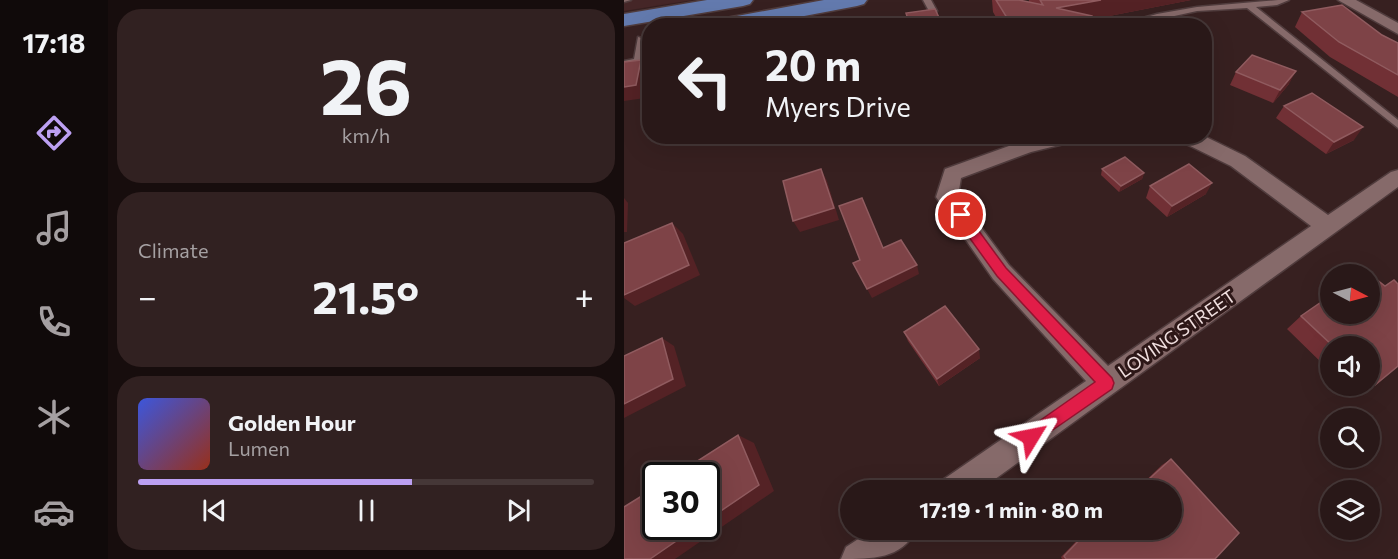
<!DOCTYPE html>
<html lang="en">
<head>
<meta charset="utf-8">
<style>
	:root { --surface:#291818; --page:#312121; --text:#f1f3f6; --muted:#a5a0a2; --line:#453737; --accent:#bca0f2 }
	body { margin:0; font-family:Commissioner,sans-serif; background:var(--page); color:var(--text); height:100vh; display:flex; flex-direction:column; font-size:22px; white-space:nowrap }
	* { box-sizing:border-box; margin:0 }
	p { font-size:20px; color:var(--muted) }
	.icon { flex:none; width:33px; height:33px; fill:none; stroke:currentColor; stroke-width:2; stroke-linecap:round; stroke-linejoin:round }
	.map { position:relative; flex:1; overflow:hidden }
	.details { display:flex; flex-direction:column; gap:9px; padding:9px; background:#170d0d; width:516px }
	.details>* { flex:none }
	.top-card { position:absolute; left:18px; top:18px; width:570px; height:126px; border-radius:24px; box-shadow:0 6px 24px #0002,0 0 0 2px var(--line); background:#291818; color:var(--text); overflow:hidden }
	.needle { width:39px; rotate:96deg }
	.controls { position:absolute; left:696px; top:264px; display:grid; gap:12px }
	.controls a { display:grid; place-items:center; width:60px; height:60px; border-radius:50%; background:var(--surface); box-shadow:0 6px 24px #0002,0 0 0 2px var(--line); font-size:30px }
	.speed { position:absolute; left:18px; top:462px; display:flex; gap:12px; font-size:30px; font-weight:700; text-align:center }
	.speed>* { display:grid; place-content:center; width:78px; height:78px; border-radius:50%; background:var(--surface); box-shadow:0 6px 24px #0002,0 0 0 2px var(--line); line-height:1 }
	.speed .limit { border:3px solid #111; border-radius:9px; background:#fff; color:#111 }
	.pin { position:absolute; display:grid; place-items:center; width:51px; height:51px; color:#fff; margin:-26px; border:3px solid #fff; border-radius:50%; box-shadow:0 2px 6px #0007 }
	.me { position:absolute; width:66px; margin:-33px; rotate:55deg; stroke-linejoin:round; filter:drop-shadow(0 0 4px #0008) }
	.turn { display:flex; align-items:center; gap:21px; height:126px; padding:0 24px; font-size:27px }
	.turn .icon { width:78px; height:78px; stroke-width:2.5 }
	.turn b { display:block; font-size:42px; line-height:51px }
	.big { font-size:45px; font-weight:700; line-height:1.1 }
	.details .card { flex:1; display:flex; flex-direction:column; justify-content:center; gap:9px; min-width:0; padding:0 21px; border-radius:24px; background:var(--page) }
	.details .dial { align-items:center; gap:0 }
	.dial b { font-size:78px; line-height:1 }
	.song { display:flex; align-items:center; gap:18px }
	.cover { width:72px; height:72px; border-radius:9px; background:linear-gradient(135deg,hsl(230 70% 55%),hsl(10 70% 35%)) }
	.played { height:6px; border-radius:3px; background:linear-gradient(90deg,var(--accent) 60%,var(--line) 60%) }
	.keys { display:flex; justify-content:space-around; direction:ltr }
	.heat { display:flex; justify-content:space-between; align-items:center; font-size:33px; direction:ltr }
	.trip { position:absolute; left:216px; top:480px; width:342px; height:60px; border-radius:30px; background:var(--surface); box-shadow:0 6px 24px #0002,0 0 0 2px var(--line); font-weight:700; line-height:60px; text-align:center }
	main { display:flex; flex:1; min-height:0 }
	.dock { display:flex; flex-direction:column; width:108px; justify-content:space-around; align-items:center; background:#100a0a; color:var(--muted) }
	.dock .icon { width:42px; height:42px }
	.dock .selected { color:var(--accent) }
	.dock b { font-size:27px; color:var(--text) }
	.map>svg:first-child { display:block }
	.built { fill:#452627 }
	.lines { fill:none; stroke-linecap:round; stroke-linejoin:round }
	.service-casing { stroke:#503c3d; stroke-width:3 }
	.minor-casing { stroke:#503c3d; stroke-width:3 }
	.primary-casing { stroke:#503c3d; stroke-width:3 }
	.service { fill:#866a6a; fill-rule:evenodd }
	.minor { fill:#866a6a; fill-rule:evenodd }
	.primary { fill:#637aae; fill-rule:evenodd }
	.wall { fill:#713035 }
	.shaded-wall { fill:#542225 }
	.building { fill:#7e4347; stroke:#905b5f; stroke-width:1.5 }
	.route { fill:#e11d48; stroke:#92132f; stroke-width:1.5 }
	.labels { text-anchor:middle; stroke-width:6; stroke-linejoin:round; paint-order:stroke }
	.street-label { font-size:18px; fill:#f0dfdf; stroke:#2d1717 }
</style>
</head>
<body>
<main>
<nav class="dock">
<b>17:18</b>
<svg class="icon selected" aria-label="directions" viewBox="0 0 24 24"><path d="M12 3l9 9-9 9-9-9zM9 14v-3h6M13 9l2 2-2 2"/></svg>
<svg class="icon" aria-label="music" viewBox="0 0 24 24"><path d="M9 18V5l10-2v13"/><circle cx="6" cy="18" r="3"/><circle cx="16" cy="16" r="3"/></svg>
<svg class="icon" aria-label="phone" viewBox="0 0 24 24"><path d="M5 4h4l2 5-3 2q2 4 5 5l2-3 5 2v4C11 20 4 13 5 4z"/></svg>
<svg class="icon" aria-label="climate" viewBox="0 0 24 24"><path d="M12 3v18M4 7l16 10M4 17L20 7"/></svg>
<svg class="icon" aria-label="car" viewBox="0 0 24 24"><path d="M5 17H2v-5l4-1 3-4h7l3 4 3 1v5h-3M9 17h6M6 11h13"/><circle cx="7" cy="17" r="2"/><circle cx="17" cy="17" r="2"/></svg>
</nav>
<section class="details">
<div class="card dial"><b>26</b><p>km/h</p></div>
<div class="card"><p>Climate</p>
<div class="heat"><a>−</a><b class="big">21.5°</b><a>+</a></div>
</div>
<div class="card">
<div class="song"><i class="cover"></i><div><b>Golden Hour</b><p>Lumen</p></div></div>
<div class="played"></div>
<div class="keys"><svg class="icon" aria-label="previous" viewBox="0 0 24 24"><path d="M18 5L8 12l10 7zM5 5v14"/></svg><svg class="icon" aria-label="pause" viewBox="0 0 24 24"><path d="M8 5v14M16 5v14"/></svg><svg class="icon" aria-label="next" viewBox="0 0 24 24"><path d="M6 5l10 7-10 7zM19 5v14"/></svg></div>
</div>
</section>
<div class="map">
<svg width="774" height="559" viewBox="0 0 774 559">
	<rect width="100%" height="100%" fill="#372020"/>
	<path class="built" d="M0,0H69L0,11Z"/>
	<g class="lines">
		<g class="service-casing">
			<g id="service">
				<path d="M0,0H7L0,2Z"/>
				<path d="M299,0H307L313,11L312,13H306Z"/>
				<path d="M654,0H665L653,5L632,7L774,120V128L623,8L573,11L505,26H490L533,14L573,7Z"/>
				<path d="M14,37L21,39L19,57L26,56V61L0,65V61L10,59Z"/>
			</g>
		</g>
		<g class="minor-casing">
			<g id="minor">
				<path d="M714,0H732L774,23V34Z"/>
				<path d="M413,136H454L452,141L407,152L337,178L334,196L385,265L484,366L687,226L607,166L556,141L554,136H580L621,156L704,215L767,172L774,170V187L356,490H316L320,479L462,381L369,279L312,197L321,169Z"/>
				<path d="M248,530H292C278,559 248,559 217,559L222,547Z"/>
			</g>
		</g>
		<g class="primary-casing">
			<g id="primary">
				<path d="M83,0H129L126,4L119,6L0,26V14Z"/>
				<path d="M200,0H243L240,4L233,6L128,26H81L84,22L91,20Z"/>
			</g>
		</g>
		<use href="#service" class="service"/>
		<use href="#minor" class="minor"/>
		<use href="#primary" class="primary"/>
	</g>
	<g class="wall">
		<path d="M368,0H395L405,2V0H567L470,19L476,26H377L369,12Z"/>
		<path d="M678,12L758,35L774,43V97L706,57L671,27Z"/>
		<path d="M612,72L665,84L649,103L606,85Z"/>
		<path d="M660,106L730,140L702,154L652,118Z"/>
		<path d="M478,169L520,173L518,179L495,192L477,175Z"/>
		<path d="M526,186L582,194L543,217L522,198Z"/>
		<path d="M761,286L751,385L731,395L721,386H746V346H706V371L663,329L677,316L699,301L706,294V314Z"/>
		<path d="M280,332L356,358L315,386L284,341Z"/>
		<path d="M547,459L591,559H438L437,557L463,530H548V490H512L538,465Z"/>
	</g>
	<g class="shaded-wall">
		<path d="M477,0H567L434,26L432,8Z"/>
		<path d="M17,60L26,72L21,98L0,101V87Z"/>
		<path d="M672,71L665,84L649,103L656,90Z"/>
		<path d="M739,127L730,140L702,154L710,142Z"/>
		<path d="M197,169L203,181L215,220L176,232L169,221Z"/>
		<path d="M520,173L518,179L495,192L497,186Z"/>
		<path d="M588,183L582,194L543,217L548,206Z"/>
		<path d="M0,198L4,203L3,232H0Z"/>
		<path d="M48,223L59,234L76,275L11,306L0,298V295Z"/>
		<path d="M293,265L295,274L248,298L243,289Z"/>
		<path d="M38,338L50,346L62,386L0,418V404Z"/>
		<path d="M355,349L356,358L315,386L313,379Z"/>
		<path d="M114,435L130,443L150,491L51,559H26L74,526H82V521Z"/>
	</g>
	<g class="building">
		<path d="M372,0H395L419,5L416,0H477L432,8L468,16L476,26H388Z"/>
		<path d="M718,5L758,35L774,43V75L715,42L678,12Z"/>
		<path d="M311,9L319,26H286L282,13Z"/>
		<path d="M240,19L242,26H201Z"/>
		<path d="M628,55L672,71L656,90L612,72Z"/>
		<path d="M17,60L12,85L0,87V62Z"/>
		<path d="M688,93L739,127L710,142L660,106Z"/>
		<path d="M501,157L520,173L497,186L478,169Z"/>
		<path d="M565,164L588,183L548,206L526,186Z"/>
		<path d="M197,169L210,208L169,221L159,181Z"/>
		<path d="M238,198L259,248L277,240L293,265L243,289L229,263L236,260L215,206Z"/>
		<path d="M48,223L65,265L0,295V243Z"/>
		<path d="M739,269L761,286L770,280L774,284V366L751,385L746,380V346H709L677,316L706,296V314H746V274H732Z"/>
		<path d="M321,306L355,349L313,379L280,332Z"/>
		<path d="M38,338L49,379L0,404V356Z"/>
		<path d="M114,435L135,485L82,521V476H50Z"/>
		<path d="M547,459L615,533L591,559H442L440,556L465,530H548V490H513Z"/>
		<path d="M32,487V526H74L26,559H0V507Z"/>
	</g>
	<path class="route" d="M337,211L341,212L382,268L488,378L490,383L488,389L407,445L401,443L398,437L401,431L471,382L373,276L332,219L330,215Z"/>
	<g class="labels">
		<g class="street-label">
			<text transform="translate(553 334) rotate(-35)" y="6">LOVING STREET</text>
		</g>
	</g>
</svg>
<div class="controls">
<a><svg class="needle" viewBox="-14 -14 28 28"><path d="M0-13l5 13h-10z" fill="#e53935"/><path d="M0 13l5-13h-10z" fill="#a5a0a2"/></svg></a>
<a><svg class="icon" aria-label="sound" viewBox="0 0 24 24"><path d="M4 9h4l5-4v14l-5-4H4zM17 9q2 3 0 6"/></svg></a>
<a><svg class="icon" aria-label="search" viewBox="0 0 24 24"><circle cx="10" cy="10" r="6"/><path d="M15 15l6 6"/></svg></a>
<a><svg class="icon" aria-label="layers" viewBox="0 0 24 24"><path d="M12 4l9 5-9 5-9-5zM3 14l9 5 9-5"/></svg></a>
</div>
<div class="speed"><div class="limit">30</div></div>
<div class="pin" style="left:337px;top:215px;background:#d93025"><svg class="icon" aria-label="arrive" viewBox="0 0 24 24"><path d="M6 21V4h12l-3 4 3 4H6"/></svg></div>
<svg class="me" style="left:407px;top:437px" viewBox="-20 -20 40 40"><path d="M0-17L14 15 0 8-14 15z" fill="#e11d48" stroke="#fff" stroke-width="4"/></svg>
<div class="trip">17:19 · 1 min · 80 m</div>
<div class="top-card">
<div class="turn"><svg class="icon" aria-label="left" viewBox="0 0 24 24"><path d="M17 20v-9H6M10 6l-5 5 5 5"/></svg><div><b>20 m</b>Myers Drive</div></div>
</div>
</div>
</main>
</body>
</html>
